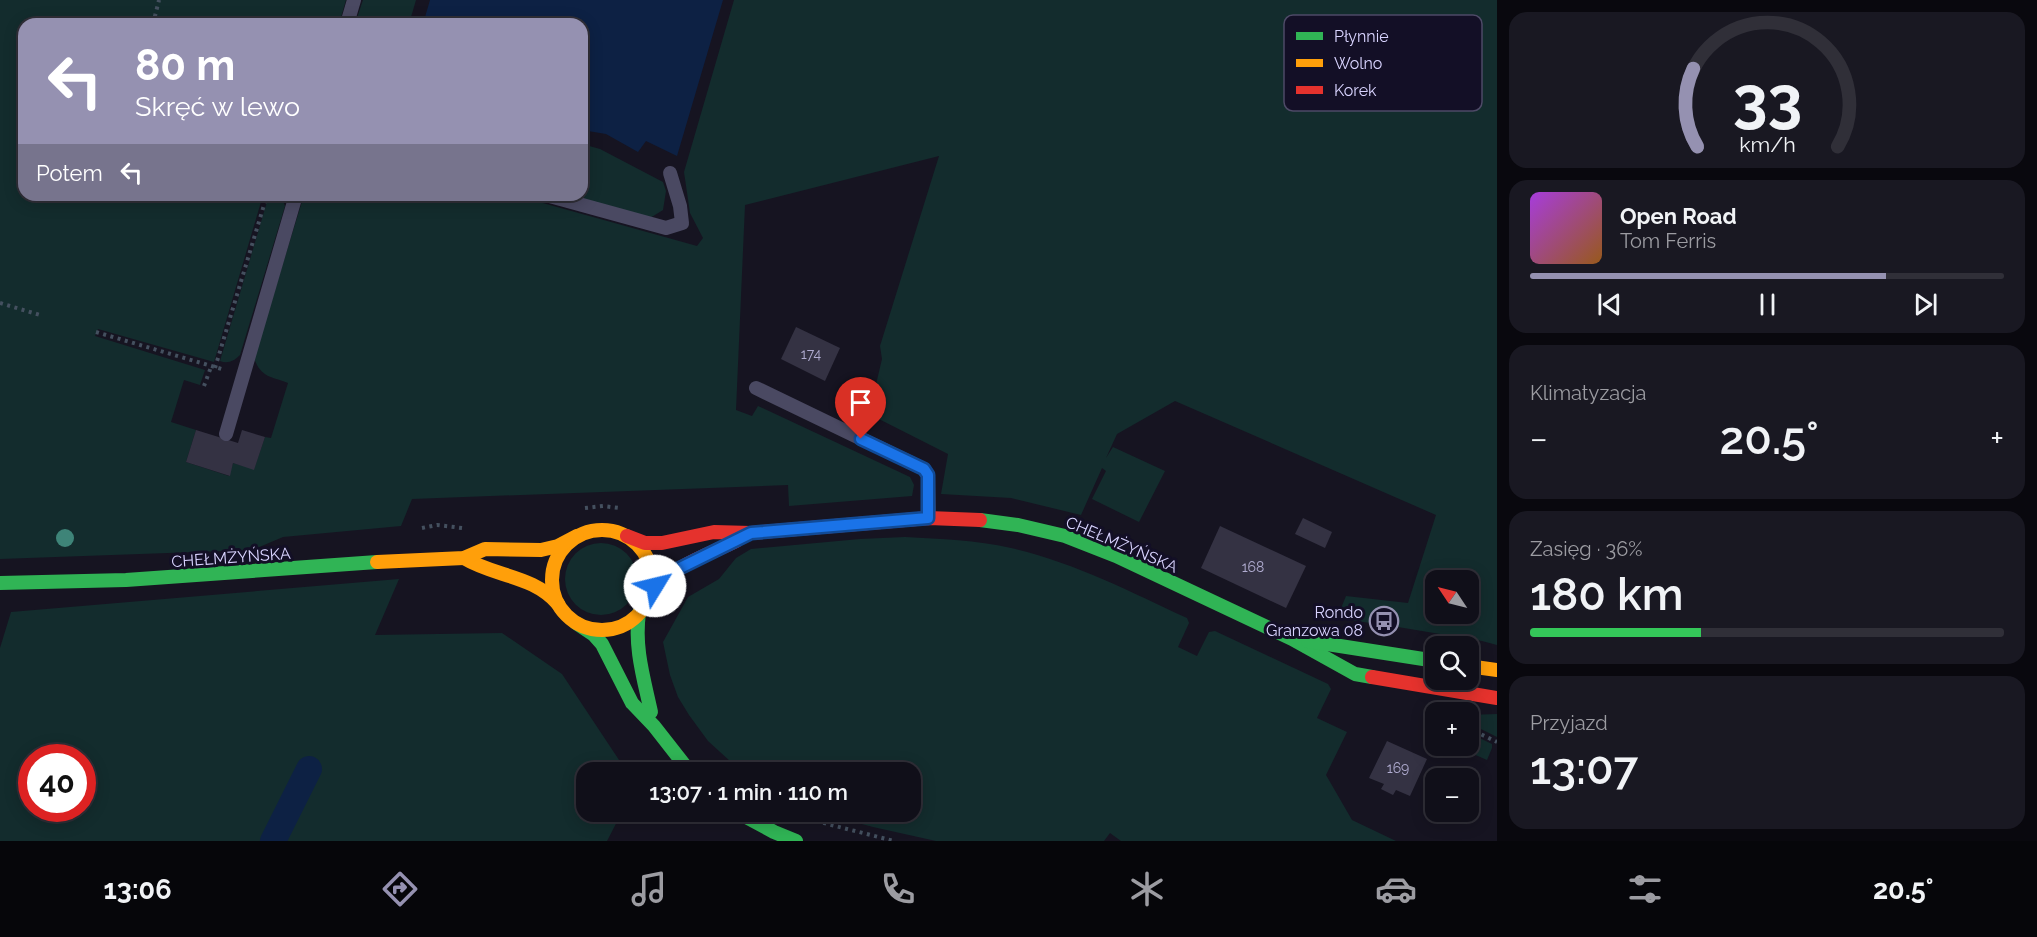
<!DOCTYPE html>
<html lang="pl">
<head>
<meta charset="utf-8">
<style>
	:root { --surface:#100f19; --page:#191822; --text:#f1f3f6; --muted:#9c9ca2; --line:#302f38; --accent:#9591b1 }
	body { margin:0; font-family:Raleway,sans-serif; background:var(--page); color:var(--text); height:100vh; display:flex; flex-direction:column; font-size:22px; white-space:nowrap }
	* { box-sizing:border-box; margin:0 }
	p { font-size:20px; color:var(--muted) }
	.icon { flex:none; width:33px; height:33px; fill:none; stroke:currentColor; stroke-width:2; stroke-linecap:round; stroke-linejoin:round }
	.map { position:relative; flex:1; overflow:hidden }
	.drawer { display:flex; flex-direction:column; gap:12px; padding:12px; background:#09080e; width:540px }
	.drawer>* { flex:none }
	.banner { position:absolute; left:18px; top:18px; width:570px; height:183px; border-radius:18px; box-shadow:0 3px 15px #0003,0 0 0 2px var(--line); background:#9591b1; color:#fff; overflow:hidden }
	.needle { width:39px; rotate:305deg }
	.controls { position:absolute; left:1425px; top:570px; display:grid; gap:12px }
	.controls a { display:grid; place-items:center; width:54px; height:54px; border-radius:12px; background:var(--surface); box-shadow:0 3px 15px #0003,0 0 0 2px var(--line); font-size:30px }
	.speed { position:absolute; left:18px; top:744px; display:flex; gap:12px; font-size:30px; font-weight:700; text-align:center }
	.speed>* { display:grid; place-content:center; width:78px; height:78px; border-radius:50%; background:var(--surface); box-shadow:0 3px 15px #0003,0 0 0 2px var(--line); line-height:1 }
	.speed .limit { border:9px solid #d22; background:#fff; color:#111 }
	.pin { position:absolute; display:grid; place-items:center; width:51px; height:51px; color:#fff; margin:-62px -26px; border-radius:50% 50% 50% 0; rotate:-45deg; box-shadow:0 0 6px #0007 }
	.pin .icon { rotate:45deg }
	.me { position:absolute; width:66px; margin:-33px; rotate:54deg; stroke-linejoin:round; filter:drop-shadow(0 0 4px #0008) }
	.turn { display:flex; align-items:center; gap:21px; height:126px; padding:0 18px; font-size:27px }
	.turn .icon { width:78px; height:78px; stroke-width:2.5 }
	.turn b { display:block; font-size:42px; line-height:51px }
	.then { display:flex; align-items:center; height:57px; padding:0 18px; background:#0003; gap:12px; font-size:22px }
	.big { font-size:45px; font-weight:600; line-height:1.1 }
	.drawer .tile { flex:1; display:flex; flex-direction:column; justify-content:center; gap:9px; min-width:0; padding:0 21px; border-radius:18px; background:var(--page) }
	.drawer .dial { align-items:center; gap:0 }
	.dial svg { height:156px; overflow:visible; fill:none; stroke:var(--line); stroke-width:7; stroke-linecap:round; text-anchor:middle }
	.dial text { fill:var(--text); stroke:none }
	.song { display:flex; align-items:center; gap:18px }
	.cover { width:72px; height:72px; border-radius:9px; background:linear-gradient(135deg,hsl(280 70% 55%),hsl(30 70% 35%)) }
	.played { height:6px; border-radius:3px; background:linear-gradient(90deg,var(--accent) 75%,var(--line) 75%) }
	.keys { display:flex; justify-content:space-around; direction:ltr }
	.heat { display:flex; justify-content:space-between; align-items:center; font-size:33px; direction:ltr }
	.charge { height:9px; border-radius:4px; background:linear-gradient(90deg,#34c759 36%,var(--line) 0) }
	.trip { position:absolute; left:576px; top:762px; width:345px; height:60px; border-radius:18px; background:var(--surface); box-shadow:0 3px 15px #0003,0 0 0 2px var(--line); font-weight:600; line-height:60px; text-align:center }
	.tabs { display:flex; height:96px; justify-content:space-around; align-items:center; background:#06060a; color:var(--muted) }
	.tabs .icon { width:42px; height:42px }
	.tabs .current { color:var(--accent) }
	.tabs b { font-size:27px; color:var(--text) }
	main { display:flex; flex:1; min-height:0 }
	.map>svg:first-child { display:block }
	.green { fill:#132c2d; fill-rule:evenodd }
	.water { fill:#0d2144 }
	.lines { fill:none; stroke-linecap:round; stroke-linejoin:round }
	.canal { stroke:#0d2144; stroke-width:26 }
	.building { fill:#343243 }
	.path { stroke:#44505f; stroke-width:4; stroke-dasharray:3 4.5; stroke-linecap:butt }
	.lane { stroke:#4a4962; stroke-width:14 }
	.fast { stroke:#30b455; stroke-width:14 }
	.slow { stroke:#ff9f0a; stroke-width:14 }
	.jam { stroke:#e5322d; stroke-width:14 }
	.tree { fill:#3e8478 }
	.route-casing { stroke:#114b97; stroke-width:15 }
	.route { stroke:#1a73e8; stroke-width:10 }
	.labels { text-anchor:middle; stroke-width:6; stroke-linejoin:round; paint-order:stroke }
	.number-label { font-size:14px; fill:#b0acd0 }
	.street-label { font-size:16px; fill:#d9d4ff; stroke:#130f26 }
	.poi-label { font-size:16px; fill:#d9d4ff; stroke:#130f26; text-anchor:end }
	.key { fill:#130f26; stroke:#4e4a67; stroke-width:1.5 }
	.key-label { font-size:16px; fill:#d9d4ff }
</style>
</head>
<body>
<main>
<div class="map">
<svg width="1497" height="841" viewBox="0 0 1497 841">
	<rect width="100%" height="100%" fill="#161421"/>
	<g class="green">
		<path d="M0,0H346L339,24H24V195H263L214,362L98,329L95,336L205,370L200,385L184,380L171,422L196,430L186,462L229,476L233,463L254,469L265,437L271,438L288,383C271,376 261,378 254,358L304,195H514L697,246L703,238L690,213L684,172L734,0H1497V645L1482,641L1398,627L1396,620L1375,616L1374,620L1370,623L1337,618L1346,596L1408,603L1436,515L1175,401L1117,434L1106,458L1113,447L1165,471L1139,522L1092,499L1106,471L1102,468L1081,515L1011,498L941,494L948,454L869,414L882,359L880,346L939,156L745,205L736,410L752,416L758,406L910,477L914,485L912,496L789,506L788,485L412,499L401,526L283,537L252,550L0,559ZM1436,580H1468V614H1436Z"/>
		<path d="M363,0H416L409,24H355Z"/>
		<path d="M582,144L600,149L663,182L666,191L663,210L650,218L570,195H582Z"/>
		<path d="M269,195C278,195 282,197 285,206L240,355C234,361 228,364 220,361Z"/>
		<path d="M905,537C941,539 976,540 1011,548C1073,562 1129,591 1187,618L1189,623L1178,647L1197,656L1209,632L1215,631L1328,684L1331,689L1317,718L1347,732L1326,775L1352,820L1396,841H1121L1110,833L1104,841H936L873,827L817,812H910V772H742L708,741L689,715L678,697L670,675L663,642L688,597L719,579L736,558L751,549L860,539Z"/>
		<circle cx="601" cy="579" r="36"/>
		<path d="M399,579L375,635L502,633L562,674L627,772H586V812H622L607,841H0V648L11,612ZM32,758H82V808H32Z"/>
		<path d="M1497,714V737L1469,723L1468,715Z"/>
		<path d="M1469,733L1492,744V748L1487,760L1455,746H1468Z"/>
	</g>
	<path class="water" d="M430,0H723L677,156L646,141L638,152L606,134L582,130V24H423Z"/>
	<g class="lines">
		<path class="canal" d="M273,841L309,769"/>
	</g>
	<g class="building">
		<path d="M796,327L840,348L825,381L781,359Z"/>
		<path d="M196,430L238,443L242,430L265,437L254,470L233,463L230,476L186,462Z"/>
		<path d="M1303,518L1332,532L1325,548L1295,534Z"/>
		<path d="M1220,526L1306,566L1286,608L1201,568Z"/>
		<path d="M1387,741L1427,759L1410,796L1396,790L1393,795L1381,789L1384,784L1369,778Z"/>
	</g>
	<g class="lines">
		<g class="path">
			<path d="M153,24L159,0"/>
			<path d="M0,303L40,315"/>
			<path d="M96,332L225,370"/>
			<path d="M215,368L267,195"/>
			<path d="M204,386L211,367"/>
			<path d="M585,508L603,506L619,508"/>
			<path d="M422,528L437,525L462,528"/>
			<path d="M1468,728L1497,742"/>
			<path d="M717,763L728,772"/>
			<path d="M699,812L708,818"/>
			<path d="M816,821L894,841"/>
		</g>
		<g class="lane">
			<path d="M347,24L354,0"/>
			<path d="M546,195L666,228L682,223L680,206L670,173"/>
			<path d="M756,388L924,469L928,475L929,518"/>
			<path d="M226,434L296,195"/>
		</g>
		<g class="fast">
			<path d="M980,520L1018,525L1065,536L1116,556L1292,639L1355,674L1372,677"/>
			<path d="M0,583L126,580L377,562"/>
			<path d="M639,613C634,648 644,679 651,712"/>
			<path d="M576,623L594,635L602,644L632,703L654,726L690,772"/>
			<path d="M1308,641L1436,661"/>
			<path d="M737,812L774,832L796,841"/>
		</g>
		<g class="slow">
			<circle cx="602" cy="580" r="50"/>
			<path d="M464,558C495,577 533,575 558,604"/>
			<path d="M377,562L464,558L485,549L541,550L558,546L577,536"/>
			<path d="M1468,666L1497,670"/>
		</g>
		<g class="jam">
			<path d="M627,536L645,543H662L714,532L751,533L929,518L980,520"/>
			<path d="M650,593C673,566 705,556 736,541"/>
			<path d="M1372,677L1497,698"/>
		</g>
	</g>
	<circle class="tree" cx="65" cy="538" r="9"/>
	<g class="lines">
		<g class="route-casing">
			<path id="route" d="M655,586L674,571L751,533L928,518V475L924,469L861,439"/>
		</g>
		<use href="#route" class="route"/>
	</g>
	<defs>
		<g id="bus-ring" transform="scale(1.5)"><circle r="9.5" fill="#130f26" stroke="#9591b1" stroke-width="1.5"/><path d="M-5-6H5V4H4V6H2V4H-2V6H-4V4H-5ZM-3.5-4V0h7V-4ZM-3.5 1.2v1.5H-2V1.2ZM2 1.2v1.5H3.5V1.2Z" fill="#9591b1"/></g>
	</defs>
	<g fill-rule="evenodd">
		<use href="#bus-ring" x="1384" y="621"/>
	</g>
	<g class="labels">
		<g class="number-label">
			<text x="811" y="359">174</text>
			<text x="1253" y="572">168</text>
			<text x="1398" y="773">169</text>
		</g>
		<g class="street-label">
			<text transform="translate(1122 544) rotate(23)" y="6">CHEŁMŻYŃSKA</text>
			<text transform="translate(231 557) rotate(-4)" y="6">CHEŁMŻYŃSKA</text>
		</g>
		<g class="poi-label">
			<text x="1363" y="618">Rondo<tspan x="1363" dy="18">Granzowa 08</tspan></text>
		</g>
	</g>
	<rect x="1284" y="15" width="198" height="96" rx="9" class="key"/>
	<rect x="1296" y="32" width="27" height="8" fill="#30b455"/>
	<rect x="1296" y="59" width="27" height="8" fill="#ff9f0a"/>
	<rect x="1296" y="86" width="27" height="8" fill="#e5322d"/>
	<g class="key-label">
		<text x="1334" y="42">Płynnie</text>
		<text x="1334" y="69">Wolno</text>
		<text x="1334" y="96">Korek</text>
	</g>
</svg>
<div class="controls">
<a><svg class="needle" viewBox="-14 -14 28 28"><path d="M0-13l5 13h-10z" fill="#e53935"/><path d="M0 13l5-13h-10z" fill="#9c9ca2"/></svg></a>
<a><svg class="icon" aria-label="search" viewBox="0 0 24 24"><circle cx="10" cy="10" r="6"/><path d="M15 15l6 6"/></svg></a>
<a>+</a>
<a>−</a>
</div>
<div class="speed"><div class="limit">40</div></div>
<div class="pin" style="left:861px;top:439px;background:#d93025"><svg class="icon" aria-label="arrive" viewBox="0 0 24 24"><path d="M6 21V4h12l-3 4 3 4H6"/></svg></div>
<svg class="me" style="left:655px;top:586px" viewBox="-20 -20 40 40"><circle r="19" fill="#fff"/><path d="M0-13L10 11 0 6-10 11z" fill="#1a73e8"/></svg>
<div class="trip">13:07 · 1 min · 110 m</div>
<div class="banner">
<div class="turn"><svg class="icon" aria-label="left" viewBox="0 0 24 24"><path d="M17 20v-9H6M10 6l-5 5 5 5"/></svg><div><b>80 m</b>Skręć w lewo</div></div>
<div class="then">Potem<svg class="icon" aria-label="left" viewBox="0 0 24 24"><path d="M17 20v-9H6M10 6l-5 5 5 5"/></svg></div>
</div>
</div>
<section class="drawer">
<div class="tile dial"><svg viewBox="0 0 100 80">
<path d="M14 69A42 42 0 1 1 86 69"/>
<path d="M14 69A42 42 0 0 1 12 29" stroke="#9591b1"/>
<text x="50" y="56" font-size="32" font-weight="700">33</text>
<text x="50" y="72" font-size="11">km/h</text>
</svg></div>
<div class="tile">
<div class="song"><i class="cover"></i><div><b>Open Road</b><p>Tom Ferris</p></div></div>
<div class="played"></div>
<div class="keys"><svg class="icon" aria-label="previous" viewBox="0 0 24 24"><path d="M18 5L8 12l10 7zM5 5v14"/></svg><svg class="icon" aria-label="pause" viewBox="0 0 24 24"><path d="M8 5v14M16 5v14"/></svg><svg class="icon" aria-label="next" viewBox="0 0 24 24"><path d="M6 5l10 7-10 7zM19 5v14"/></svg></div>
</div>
<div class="tile"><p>Klimatyzacja</p>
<div class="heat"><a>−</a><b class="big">20.5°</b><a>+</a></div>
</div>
<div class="tile"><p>Zasięg · 36%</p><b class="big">180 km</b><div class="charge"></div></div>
<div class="tile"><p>Przyjazd</p><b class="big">13:07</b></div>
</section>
</main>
<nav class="tabs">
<b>13:06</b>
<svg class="icon current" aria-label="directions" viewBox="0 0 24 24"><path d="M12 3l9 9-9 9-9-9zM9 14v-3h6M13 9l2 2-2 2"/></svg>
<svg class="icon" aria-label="music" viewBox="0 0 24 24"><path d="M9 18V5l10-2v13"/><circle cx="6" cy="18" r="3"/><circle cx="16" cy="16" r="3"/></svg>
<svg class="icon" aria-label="phone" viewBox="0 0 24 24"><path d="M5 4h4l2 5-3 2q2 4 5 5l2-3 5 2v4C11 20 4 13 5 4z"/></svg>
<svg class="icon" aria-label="climate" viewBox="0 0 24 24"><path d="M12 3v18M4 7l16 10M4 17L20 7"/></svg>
<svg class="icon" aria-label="car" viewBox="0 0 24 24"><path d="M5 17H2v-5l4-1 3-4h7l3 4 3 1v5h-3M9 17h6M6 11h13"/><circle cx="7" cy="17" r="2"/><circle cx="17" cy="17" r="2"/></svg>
<svg class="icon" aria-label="filters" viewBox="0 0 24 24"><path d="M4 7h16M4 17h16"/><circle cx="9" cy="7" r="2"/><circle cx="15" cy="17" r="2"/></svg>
<b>20.5°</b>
</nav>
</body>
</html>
